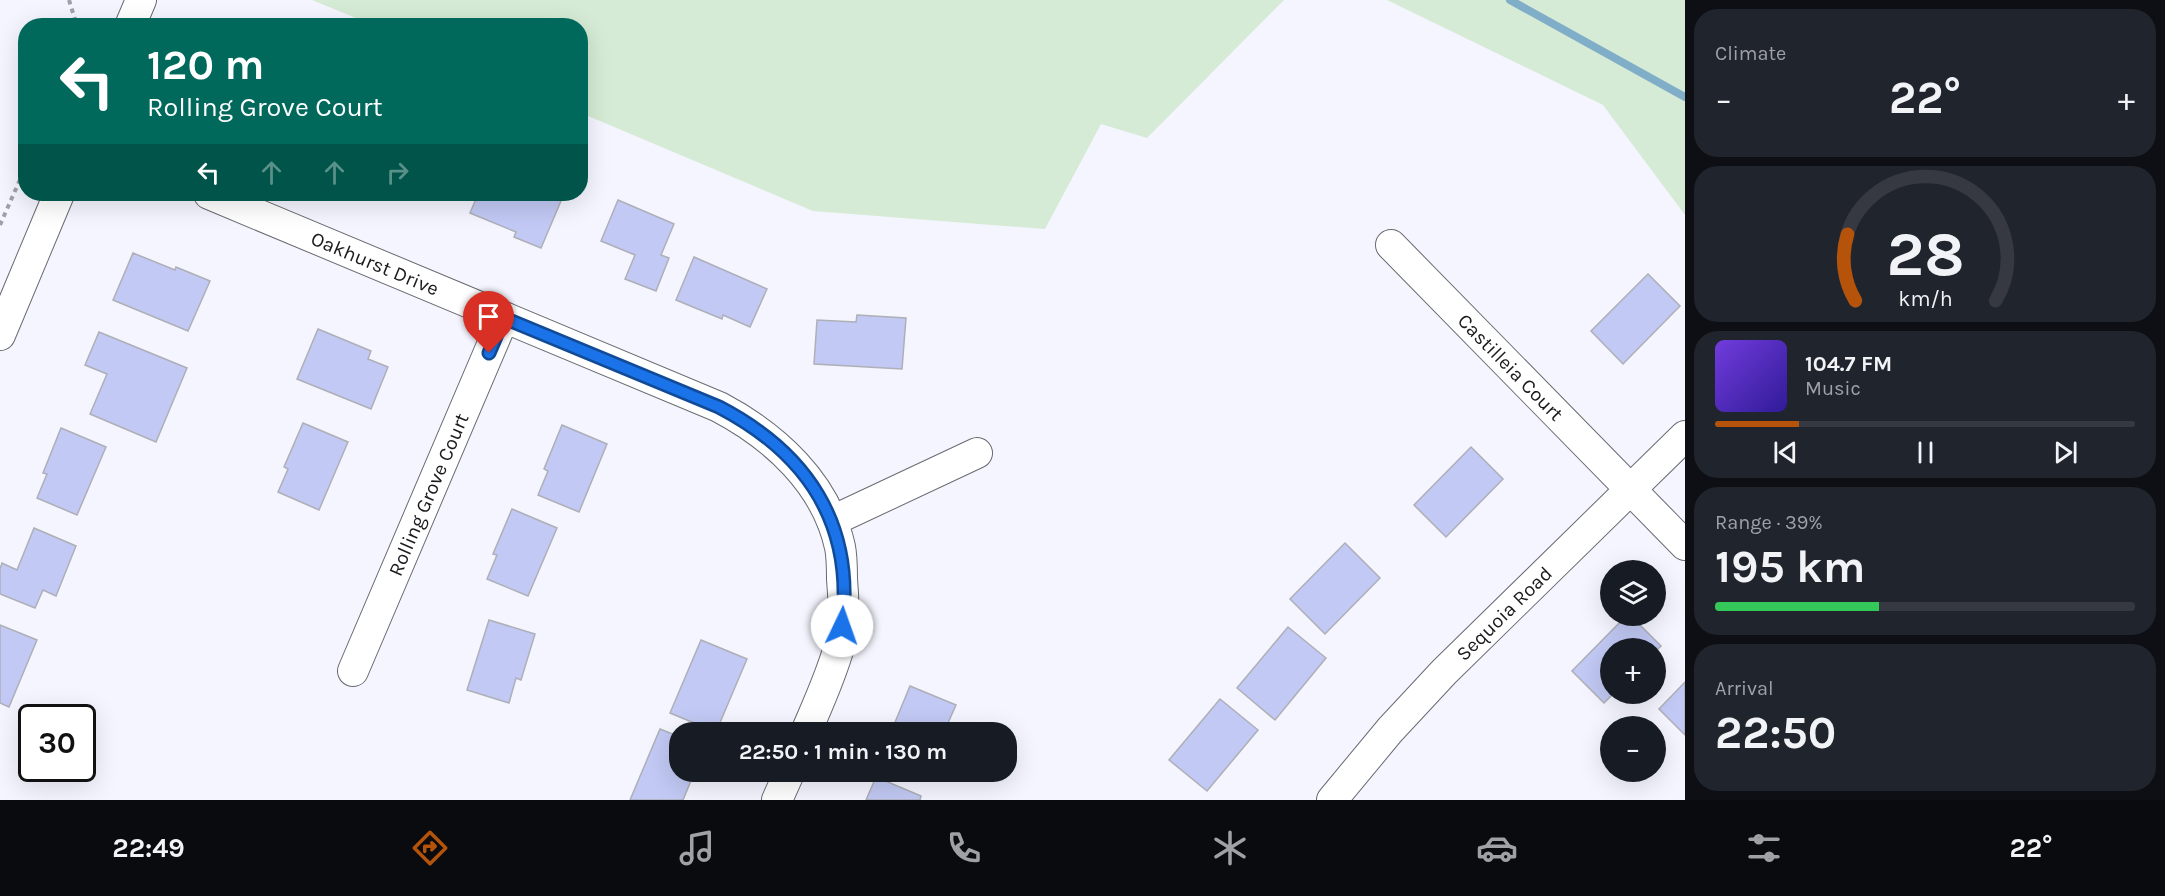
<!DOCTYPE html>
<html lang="en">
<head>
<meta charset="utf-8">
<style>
	:root { --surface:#171b24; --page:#20242c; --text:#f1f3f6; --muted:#9ea1a6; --line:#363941; --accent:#b45309 }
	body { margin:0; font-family:Karla,sans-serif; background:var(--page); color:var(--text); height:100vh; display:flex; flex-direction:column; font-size:22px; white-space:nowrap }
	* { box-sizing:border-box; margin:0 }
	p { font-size:20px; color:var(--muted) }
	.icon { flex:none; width:33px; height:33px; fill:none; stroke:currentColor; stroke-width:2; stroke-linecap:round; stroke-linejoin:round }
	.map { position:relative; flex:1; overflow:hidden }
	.sheet { display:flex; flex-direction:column; gap:9px; padding:9px; background:#0d0f14; width:480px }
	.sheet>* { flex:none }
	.guide { position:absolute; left:18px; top:18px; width:570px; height:183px; border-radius:24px; box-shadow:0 6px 24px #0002; background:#00695c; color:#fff; overflow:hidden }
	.controls { position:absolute; left:1600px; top:560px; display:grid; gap:12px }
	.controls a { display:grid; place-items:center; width:66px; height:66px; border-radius:50%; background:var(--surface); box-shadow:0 6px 24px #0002; font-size:30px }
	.speed { position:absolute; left:18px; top:704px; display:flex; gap:12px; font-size:30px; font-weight:700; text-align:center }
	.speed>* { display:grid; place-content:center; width:78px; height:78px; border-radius:50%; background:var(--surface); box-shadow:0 6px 24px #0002; line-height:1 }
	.speed .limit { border:3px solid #111; border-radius:9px; background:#fff; color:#111 }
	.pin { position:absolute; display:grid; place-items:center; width:51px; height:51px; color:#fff; margin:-62px -26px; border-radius:50% 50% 50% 0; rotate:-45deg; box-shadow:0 0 6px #0007 }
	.pin .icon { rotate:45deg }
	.me { position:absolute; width:66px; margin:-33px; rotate:3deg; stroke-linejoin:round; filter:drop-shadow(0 0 4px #0008) }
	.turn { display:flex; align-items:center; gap:21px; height:126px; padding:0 30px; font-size:27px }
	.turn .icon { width:78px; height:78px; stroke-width:2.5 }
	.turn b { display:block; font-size:42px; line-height:51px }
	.lanes { display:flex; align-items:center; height:57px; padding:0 30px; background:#0003; justify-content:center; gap:30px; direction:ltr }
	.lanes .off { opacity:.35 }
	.big { font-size:45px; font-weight:700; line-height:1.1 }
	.sheet .card { flex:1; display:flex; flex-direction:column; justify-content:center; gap:9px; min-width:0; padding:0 21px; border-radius:24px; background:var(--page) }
	.sheet .dial { align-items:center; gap:0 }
	.dial svg { height:156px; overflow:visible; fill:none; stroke:var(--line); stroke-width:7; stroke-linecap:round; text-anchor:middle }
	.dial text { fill:var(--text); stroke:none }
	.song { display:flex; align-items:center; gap:18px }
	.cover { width:72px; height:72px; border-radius:9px; background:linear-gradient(135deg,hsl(260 70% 55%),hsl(250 70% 35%)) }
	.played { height:6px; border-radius:3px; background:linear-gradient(90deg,var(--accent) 20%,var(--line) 20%) }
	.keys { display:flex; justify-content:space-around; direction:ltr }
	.heat { display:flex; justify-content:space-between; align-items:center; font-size:33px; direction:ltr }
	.charge { height:9px; border-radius:4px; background:linear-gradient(90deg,#34c759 39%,var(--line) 0) }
	.trip { position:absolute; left:669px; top:722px; width:348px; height:60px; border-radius:24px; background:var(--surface); box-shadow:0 6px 24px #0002; font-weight:700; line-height:60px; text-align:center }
	.menu { display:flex; height:96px; justify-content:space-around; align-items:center; background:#090b0e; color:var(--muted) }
	.menu .icon { width:42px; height:42px }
	.menu .on { color:var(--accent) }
	.menu b { font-size:27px; color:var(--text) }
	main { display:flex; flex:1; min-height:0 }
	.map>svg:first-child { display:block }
	.green { fill:#d5ebd5 }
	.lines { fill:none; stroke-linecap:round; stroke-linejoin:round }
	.stream { stroke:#80adc7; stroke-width:8 }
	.building { fill:#c1c9f4; stroke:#aeafb7; stroke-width:1.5 }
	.minor-casing { stroke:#6a6b72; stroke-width:32 }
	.path { stroke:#a0a1a7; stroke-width:4; stroke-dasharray:4.5 4.5; stroke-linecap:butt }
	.minor { stroke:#fff; stroke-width:30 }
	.route-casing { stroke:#114b97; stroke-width:15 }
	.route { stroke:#1a73e8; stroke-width:10 }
	.labels { text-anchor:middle; stroke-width:4.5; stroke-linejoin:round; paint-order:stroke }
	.street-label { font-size:20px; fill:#1b1b1e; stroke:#fff }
</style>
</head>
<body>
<main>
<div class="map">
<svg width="1685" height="800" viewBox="0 0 1685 800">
	<rect width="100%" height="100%" fill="#f4f5fe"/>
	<g class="green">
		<path d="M312,0H1284L1147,138L1101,124L1045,229L813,211L581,113L580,26L373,25Z"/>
		<path d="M1387,0H1685V215L1603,105Z"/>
	</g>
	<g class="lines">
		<path class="stream" d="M1510,0L1685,97"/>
	</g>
	<g class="building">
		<path d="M439,194H458L455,200Z"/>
		<path d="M478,194H543L561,201L541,248L514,237L516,232L470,213Z"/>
		<path d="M618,200L674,224L661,255L669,258L656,291L625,279L635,255L601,241Z"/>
		<path d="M133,253L175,270L176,267L210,281L188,331L113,300Z"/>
		<path d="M694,257L767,289L750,327L723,315L722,319L676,300Z"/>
		<path d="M1648,274L1680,306L1623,364L1591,331Z"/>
		<path d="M857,315L906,318L902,369L814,364L817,320L856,322Z"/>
		<path d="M318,329L371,351L368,359L388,367L371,409L297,379Z"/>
		<path d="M99,332L187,368L156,442L90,414L107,374L85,365Z"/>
		<path d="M303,423L348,442L319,510L278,492L288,469L284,467Z"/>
		<path d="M562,425L607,444L579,512L538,495L548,471L544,469Z"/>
		<path d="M61,428L106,447L77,515L37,498L47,474L43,473Z"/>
		<path d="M1471,447L1503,479L1446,537L1414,505Z"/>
		<path d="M512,509L557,528L528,596L487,579L497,555L493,554Z"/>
		<path d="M34,528L76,546L56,596L43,590L35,608L0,594V569L2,563L17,570Z"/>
		<path d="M1345,543L1380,578L1325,634L1290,599Z"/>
		<path d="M1627,615H1630L1661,646L1656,651V648H1611V693H1614L1604,703L1572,671Z"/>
		<path d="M489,620L535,634L521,680L516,678L509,703L467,690Z"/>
		<path d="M0,625L37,640L9,707L0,703Z"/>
		<path d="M1288,627L1326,658L1275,720L1237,688Z"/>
		<path d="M701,640L747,659L716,732L670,713Z"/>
		<path d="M1685,682V735L1659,709Z"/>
		<path d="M910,686L956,705L944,732H891Z"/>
		<path d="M1220,699L1258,730L1207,791L1169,760Z"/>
		<path d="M660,729L680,737V771H695L683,800H630Z"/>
		<path d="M907,771H928L925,778Z"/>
		<path d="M876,777L921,796L920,800H866Z"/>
	</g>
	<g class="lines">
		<g class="minor-casing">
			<g id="minor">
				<path d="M130,26L141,0"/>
				<path id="s1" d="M209,194L719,407C774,436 826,483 840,547C842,557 842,569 842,579C844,601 845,625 839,647C831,676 818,704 806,732"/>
				<path id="s2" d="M1391,245L1685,545"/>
				<path d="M0,335L59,194"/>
				<path d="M832,521L977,453"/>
				<path id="s3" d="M353,671L504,317"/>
				<path d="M777,800L790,771"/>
				<path id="s4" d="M1332,800L1390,730L1444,672L1685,436"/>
			</g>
		</g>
		<g class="path">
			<path d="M69,0L77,26"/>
			<path d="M109,194H110"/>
			<path d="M0,225L26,166"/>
		</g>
		<use href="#minor" class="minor"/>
	</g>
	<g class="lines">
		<g class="route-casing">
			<path id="route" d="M489,353L504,318L719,407C807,453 855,524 842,626"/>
		</g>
		<use href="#route" class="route"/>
	</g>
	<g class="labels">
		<g class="street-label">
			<text dy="7" stroke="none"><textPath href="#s1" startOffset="180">Oakhurst Drive</textPath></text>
			<text dy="7" stroke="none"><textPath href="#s2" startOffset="171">Castilleia Court</textPath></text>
			<text dy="7" stroke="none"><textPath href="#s3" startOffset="192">Rolling Grove Court</textPath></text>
			<text dy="7" stroke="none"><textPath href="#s4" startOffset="254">Sequoia Road</textPath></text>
		</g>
	</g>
</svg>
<div class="controls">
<a><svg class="icon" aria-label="layers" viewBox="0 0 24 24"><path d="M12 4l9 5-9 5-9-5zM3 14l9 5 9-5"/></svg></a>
<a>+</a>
<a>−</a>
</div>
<div class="speed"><div class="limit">30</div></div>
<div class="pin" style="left:489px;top:353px;background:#d93025"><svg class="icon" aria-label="arrive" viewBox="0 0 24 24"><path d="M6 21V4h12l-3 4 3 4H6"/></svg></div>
<svg class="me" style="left:842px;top:626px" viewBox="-20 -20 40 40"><circle r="19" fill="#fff"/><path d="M0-13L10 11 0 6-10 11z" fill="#1a73e8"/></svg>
<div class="trip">22:50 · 1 min · 130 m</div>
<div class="guide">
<div class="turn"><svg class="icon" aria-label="left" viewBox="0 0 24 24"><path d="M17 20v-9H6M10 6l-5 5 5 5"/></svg><div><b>120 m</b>Rolling Grove Court</div></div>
<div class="lanes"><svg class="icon" aria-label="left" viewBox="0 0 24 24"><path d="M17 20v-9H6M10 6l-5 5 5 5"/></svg><svg class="icon off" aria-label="ahead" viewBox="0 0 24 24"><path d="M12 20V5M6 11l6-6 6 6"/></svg><svg class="icon off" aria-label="ahead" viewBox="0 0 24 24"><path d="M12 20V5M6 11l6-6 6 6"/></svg><svg class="icon off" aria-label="right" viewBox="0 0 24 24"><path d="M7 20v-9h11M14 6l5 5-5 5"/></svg></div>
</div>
</div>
<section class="sheet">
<div class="card"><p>Climate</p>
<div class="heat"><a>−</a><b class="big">22°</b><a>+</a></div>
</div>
<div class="card dial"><svg viewBox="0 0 100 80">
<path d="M14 69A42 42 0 1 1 86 69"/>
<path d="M14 69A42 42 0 0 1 10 35" stroke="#b45309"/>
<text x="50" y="56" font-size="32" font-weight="700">28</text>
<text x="50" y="72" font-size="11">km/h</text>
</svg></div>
<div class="card">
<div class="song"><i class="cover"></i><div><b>104.7 FM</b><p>Music</p></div></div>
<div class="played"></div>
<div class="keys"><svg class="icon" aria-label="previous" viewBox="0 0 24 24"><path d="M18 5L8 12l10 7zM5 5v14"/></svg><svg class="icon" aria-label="pause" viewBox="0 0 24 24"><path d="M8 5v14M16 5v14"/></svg><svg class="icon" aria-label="next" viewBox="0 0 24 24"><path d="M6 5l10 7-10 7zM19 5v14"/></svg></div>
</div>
<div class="card"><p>Range · 39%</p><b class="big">195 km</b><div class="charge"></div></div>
<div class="card"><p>Arrival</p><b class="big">22:50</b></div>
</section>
</main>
<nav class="menu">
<b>22:49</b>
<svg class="icon on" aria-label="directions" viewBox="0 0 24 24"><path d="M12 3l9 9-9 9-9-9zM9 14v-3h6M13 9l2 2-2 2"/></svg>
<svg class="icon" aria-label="music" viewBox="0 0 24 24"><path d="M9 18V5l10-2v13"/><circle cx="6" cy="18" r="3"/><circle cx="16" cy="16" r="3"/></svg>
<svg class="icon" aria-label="phone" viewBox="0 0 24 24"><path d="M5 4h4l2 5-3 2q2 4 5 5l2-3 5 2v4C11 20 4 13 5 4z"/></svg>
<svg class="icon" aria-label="climate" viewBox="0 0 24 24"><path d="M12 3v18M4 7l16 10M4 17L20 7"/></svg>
<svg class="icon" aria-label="car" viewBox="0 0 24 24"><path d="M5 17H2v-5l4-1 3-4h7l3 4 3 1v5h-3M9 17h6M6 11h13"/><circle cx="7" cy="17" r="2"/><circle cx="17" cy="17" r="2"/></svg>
<svg class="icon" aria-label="filters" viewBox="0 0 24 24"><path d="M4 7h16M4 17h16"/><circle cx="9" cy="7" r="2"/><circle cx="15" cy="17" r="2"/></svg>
<b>22°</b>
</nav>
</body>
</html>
